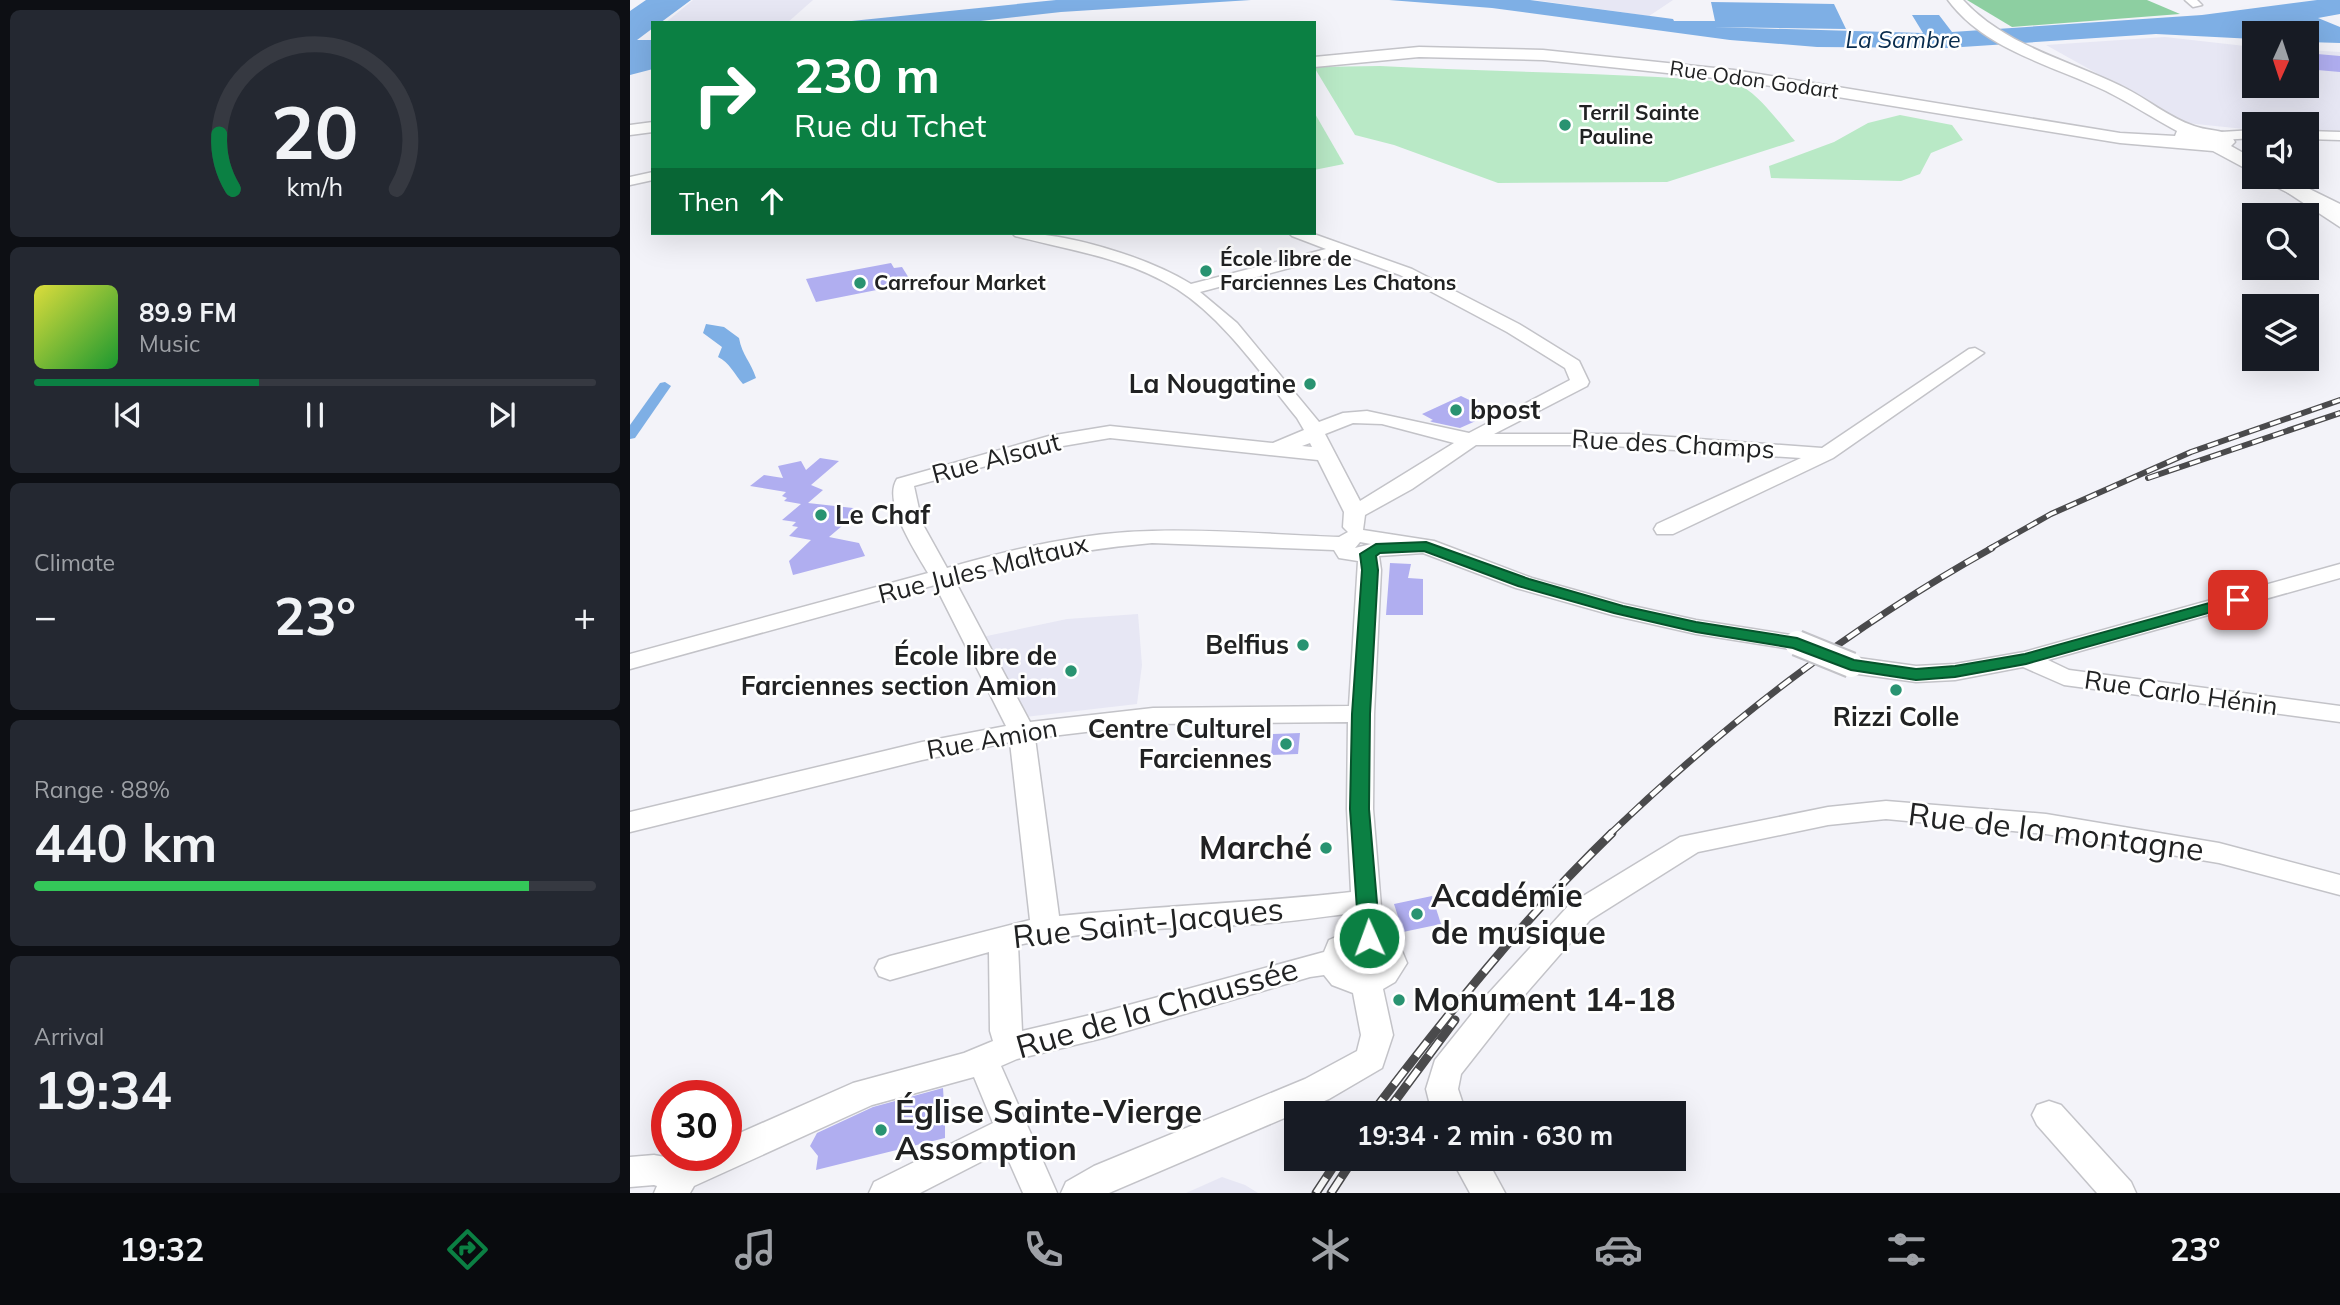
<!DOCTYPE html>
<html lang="en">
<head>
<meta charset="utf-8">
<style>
	:root { --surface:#171b24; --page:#242831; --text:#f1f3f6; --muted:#9ea1a6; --line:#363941; --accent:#0b8043 }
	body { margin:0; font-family:Mulish,sans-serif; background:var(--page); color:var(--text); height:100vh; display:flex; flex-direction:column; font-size:26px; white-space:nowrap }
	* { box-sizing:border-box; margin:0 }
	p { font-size:23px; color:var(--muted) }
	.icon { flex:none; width:38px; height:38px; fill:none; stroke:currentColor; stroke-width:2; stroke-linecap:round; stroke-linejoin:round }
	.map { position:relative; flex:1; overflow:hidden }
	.details { display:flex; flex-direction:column; gap:10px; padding:10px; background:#0d0f14; width:630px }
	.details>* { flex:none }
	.top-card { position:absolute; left:21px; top:21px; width:665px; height:214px; border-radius:0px; box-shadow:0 7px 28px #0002; background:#0b8043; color:#fff; overflow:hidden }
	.needle { width:46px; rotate:183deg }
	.fabs { position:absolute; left:1612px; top:21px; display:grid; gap:14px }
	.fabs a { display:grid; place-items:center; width:77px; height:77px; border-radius:0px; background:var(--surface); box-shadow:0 7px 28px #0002; font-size:35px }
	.speed { position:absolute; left:21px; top:1080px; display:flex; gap:14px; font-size:35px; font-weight:700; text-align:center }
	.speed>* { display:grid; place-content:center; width:91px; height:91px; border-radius:50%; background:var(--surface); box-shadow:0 7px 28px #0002; line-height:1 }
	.speed .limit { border:10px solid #d22; background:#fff; color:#111 }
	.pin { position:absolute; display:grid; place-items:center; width:60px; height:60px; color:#fff; margin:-30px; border-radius:14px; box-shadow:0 4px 10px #0006 }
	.me { position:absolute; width:77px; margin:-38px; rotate:358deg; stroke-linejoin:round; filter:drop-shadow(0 0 5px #0008) }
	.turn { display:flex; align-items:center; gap:24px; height:147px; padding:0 28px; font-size:32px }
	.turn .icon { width:91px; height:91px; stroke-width:2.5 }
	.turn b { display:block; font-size:49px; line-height:60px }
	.then { display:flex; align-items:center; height:66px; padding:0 28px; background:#0003; gap:14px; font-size:26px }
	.big { font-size:52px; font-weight:700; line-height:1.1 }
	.details .card { flex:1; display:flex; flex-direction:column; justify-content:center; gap:10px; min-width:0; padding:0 24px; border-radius:10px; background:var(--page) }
	.details .dial { align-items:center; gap:0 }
	.dial svg { height:182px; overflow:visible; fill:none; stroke:var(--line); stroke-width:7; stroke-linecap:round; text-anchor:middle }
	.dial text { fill:var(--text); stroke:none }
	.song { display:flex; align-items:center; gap:21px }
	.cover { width:84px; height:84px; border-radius:10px; background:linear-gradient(135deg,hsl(60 70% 55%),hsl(130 70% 35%)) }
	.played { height:7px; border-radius:4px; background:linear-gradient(90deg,var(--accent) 40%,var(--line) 40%) }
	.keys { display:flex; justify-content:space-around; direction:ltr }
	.heat { display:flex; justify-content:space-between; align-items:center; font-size:38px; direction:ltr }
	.charge { height:10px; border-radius:5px; background:linear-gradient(90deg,#34c759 88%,var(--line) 0) }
	.trip { position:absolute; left:654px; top:1101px; width:402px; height:70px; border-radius:0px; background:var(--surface); box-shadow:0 7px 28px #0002; font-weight:700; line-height:70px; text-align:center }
	.tabs { display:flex; height:112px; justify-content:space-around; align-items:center; background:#090b0e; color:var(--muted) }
	.tabs .icon { width:49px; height:49px }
	.tabs .selected { color:var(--accent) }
	.tabs b { font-size:32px; color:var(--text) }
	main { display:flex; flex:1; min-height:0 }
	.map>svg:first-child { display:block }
	.built { fill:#e7e7f4 }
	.green { fill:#b9e9c6 }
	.forest { fill:#8dcfa1 }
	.water { fill:#7eafe5 }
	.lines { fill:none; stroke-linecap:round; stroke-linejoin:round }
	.canal { fill:#7eafe5; fill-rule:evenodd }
	.building { fill:#b0aef0 }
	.minor-casing { stroke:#c3c3c8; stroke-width:3 }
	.major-casing { stroke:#c3c3c8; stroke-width:3 }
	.minor { fill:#fff; fill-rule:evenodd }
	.major { fill:#fff; fill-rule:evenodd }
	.rail-far2-casing { stroke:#4a4a4c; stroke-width:6 }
	.rail-far1-casing { stroke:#4a4a4c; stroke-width:7 }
	.rail-casing { stroke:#4a4a4c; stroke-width:9 }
	.rail-far2 { stroke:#fff; stroke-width:3.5; stroke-dasharray:11; stroke-linecap:butt }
	.rail-far1 { stroke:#fff; stroke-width:4.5; stroke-dasharray:14; stroke-linecap:butt }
	.rail { stroke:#fff; stroke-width:6; stroke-dasharray:18; stroke-linecap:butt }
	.minor-bridge-casing { stroke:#c3c3c8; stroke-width:28; stroke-linecap:butt }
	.minor-bridge { stroke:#fff; stroke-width:24 }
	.route { fill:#0b8043; stroke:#07532c; stroke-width:2 }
	.poi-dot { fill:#299371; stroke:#fff; stroke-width:2.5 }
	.labels { text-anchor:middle; stroke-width:5; stroke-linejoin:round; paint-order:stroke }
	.far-street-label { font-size:21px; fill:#212223; stroke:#fff }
	.far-poi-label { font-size:21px; font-weight:bold; fill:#212223; stroke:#fff; text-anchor:start }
	.far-water-label { font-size:23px; font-style:italic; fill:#072b4d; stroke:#fff }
	.poi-label { font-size:26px; font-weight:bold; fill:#212223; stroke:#fff; text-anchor:end }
	.street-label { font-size:26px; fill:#212223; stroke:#fff }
	.near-street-label { font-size:32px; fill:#212223; stroke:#fff }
	.near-poi-label { font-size:32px; font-weight:bold; fill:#212223; stroke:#fff; text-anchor:start }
</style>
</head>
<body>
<main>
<section class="details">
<div class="card dial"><svg viewBox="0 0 100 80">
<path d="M14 69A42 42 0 1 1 86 69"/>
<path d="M14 69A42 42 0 0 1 8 45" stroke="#0b8043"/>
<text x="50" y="56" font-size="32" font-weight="700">20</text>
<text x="50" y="72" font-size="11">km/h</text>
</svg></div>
<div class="card">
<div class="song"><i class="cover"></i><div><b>89.9 FM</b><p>Music</p></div></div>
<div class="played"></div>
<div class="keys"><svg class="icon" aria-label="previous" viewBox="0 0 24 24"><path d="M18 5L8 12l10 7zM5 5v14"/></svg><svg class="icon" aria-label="pause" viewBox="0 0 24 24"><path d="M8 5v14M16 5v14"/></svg><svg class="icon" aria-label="next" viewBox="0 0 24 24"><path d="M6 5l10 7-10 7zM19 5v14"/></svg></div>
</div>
<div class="card"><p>Climate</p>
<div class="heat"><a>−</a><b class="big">23°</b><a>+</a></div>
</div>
<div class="card"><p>Range · 88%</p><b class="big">440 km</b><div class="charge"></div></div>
<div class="card"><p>Arrival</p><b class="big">19:34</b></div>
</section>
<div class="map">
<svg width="1710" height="1193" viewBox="0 0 1710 1193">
	<rect width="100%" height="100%" fill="#f3f3f9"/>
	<g class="built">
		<path d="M63,0H183L157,23H35Z"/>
		<path d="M905,0H1043L1019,16Z"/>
		<path d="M1535,37L1624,47V86H1676L1677,50L1710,52V133L1677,132L1676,124H1624V130L1556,123L1416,45Z"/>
		<path d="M508,614L512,665L507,704L395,717L352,637L437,619Z"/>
		<path d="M592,1177L615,1185L628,1193H556Z"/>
	</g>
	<g class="green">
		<path d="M750,66C843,71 935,72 1028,77C1044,78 1100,81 1113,87C1131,97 1151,125 1165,141L1037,182L868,183L764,145L725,135L684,67Z"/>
		<path d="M684,112L714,164L684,170Z"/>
		<path d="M1270,115L1322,125L1333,140L1301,153L1290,174L1271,181L1141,178L1139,166L1204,142L1238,123Z"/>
	</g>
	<path class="forest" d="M1337,0H1517L1550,14L1382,27Z"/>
	<g class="water">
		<path d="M16,0H61L30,23H23V28L7,40H23V69L0,75V11Z"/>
		<path d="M426,0H621L431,12L333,23H202Z"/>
		<path d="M759,0H900L1043,19L1044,21H1085L1081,2L1204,4L1216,29L1084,27L1293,33L1282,15H1309L1322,32L1572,15L1687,0H1710V14L1688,18L1710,27V43L1677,42L1676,33H1624V39L1526,34L1317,48L1187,47L1100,40L862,8Z"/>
		<path d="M76,324L94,327L109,338C112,355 121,362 126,378L113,384C105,375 99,362 88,357L92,347L73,333Z"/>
	</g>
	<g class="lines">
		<path class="canal" d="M35,382L41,386L5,438L0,439V425L30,383Z"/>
	</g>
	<g class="building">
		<path d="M1676,53L1710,56V72L1676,69Z"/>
		<path d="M261,263L264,268L272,267L282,283L186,302L176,279Z"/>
		<path d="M831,396L856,408L840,416L848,420L830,428L802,422L800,421L803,420L792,414Z"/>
		<path d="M190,458L209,461L181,485L193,490L178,503L232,509L199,537L229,543L235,556L163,575L159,561L181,540L159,536L168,527L162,526L166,522L152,520L171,504L154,501L157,498L152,496L156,492L120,486L134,475L153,478L148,466L171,461L176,470Z"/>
		<path d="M760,563L781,564L778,578L793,579V615H756Z"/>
		<path d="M670,733L668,754L641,755L643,734Z"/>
		<path d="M802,896L811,924L773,932L764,904Z"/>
		<path d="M313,1088L314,1104L318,1103L319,1120H315V1138L186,1170L188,1156L180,1146L187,1133L243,1107Z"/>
	</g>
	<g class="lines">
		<g class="minor-casing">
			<g id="minor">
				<path d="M1555,0H1567L1572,5L1563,7Z"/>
				<path d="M1624,130V138L1591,140L1584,136L1591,132Z"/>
				<path d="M1676,131L1710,132V140L1676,139Z"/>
				<path d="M23,172V180L0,185V177Z"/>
				<path d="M1634,177H1650L1710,215V227Z"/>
				<path d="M382,233C433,231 517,257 561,284L696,249L662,236L659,233H681L782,269L889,324L949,361L959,382L957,386L864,434H1000L1192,448L1339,349L1345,348L1354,353L1203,458L1043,534H1027L1024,529L1027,524L1171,458L967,445H846L782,489L735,515L733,530L804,541L902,578L994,604L1066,620L1167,636L1175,638L1179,643L1175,648L1167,650L1066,634L982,615L886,588L793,553L749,556L751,570L744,714L743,809L753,931L767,939L777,963L765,982L753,989L763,1035L752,1068L699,1099L479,1193H431L436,1182L464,1166L675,1079L727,1051L731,1035L723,993L702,985L694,975L680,977L473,1038L387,1059L371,1066L427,1193H393L374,1150L290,1193H239L244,1182L363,1123L344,1077L242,1105L64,1186L60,1193H24L27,1186L24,1185L0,1187V1157L24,1155L51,1160L61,1155H96V1139L223,1083L334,1053L363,1041L360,1031L359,952L260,980L249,976L245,968L249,960L260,956L400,920L380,742L292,760L0,832V812L292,742L376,726L305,585L0,669V654L298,573C286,552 252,502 267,479L419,436L480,426L643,443L674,430L667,418C631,374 595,320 547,289C498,258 439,250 385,236ZM712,254L770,275L877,332L935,368L940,380L839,433L737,411L713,413L689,422L607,323L570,292ZM723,423L752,424L824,443L730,501L695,434ZM480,438L688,460L714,512L713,527L718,532L709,537C647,535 584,529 522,531C452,532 384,549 317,568L292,523L284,486L421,448ZM680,443L682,447L672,446ZM730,542L741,544L725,548ZM522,543L704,550L709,558L728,561L719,706L523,708L400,722L324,579C390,561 454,549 522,543ZM718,722L717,809L721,892C624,903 526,906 429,916L405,738L523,724ZM723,913L724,929L699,940L694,952L473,1012L392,1031L388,945C467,928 547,929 627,924C659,922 691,917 723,913ZM734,949L742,952L747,961L736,969L723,968L722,955Z"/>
				<path d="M1710,564V578L1418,660L1439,670L1710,706V722L1434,685L1393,667L1325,680L1286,682L1221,673L1212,670L1209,665L1212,660L1221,657L1286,666L1325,664L1394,652Z"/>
				<path d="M1256,801L1416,814L1589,843L1710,875V895L1589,863L1416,834L1256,819L1198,825L1068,852L960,920L879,1013L831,1074L828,1089L836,1113H802L796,1089L805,1060L857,995L940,904L1050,837L1198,807Z"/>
				<path d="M1419,1101L1431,1105L1501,1182L1506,1193H1467L1407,1125L1402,1115L1407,1105Z"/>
				<path d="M821,1158H856L875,1193H840Z"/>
			</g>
		</g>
		<g class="major-casing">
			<g id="major">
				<path d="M1318,0H1333C1375,46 1439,60 1493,87C1516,98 1539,118 1564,126C1575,130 1588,130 1600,134L1605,142L1601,146L1624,159V173L1583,151L1490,143L1104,80L913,60L789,57L684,67V57L789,47L913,50L1104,70L1490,133L1545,136L1547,131C1523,118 1500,103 1476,91C1422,65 1355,50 1318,0Z"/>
				<path d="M23,122V132L0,135V125Z"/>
				<path d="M1632,177H1655L1710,204V218L1634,181Z"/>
			</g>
		</g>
		<use href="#minor" class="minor"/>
		<use href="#major" class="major"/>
		<g class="rail-far2-casing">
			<g id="rail-far2">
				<path d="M1518,478L1710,413"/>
				<path d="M1359,549L1421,514L1561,452L1710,400"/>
			</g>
		</g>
		<g class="rail-far1-casing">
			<path id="rail-far1" d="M980,834C1099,720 1219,628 1362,548"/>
		</g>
		<g class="rail-casing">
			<g id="rail">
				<path d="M742,1113C817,1015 893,919 982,833"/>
				<path d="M756,1113L825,1020"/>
				<path d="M686,1193L709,1158"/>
				<path d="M701,1193L724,1158"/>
			</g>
		</g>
		<use href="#rail-far2" class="rail-far2"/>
		<use href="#rail-far1" class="rail-far1"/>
		<use href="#rail" class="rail"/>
		<g class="minor-bridge-casing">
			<path id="minor-bridge" d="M1167,643L1221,665"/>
		</g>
		<use href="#minor-bridge" class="minor-bridge"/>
	</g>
	<path class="route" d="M796,542L899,579L993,606L1066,622L1167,638L1224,660L1286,669L1325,666L1395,654L1608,595L1616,600L1614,603L1396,664L1325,677L1286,680L1221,670L1163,648L1066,632L984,613L888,586L794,551L750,553L746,556L748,570L740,714L739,809L750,938L747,944L739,946L732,944L729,938L720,809L722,714L732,570L730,554L746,544Z"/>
	<g class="poi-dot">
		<circle cx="935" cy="125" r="7"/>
		<circle cx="576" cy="271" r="7"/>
		<circle cx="230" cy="283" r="7"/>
		<circle cx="680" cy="384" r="7"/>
		<circle cx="826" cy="410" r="7"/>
		<circle cx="191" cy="515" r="7"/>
		<circle cx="673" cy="645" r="7"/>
		<circle cx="441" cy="671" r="7"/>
		<circle cx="1266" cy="690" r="7"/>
		<circle cx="656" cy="744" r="7"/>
		<circle cx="696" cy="848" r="7"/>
		<circle cx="787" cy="914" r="7"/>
		<circle cx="769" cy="1000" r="7"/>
		<circle cx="251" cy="1130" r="7"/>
	</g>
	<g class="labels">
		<g class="far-street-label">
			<text transform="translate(1124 80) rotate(8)" y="7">Rue Odon Godart</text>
		</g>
		<g class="far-poi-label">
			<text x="949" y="120">Terril Sainte<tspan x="949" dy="24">Pauline</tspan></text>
			<text x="590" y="266">École libre de<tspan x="590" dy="24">Farciennes Les Chatons</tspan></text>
			<text x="244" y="290">Carrefour Market</text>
		</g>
		<g class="far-water-label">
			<text x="1273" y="48">La Sambre</text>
		</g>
		<g class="poi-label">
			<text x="666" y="393">La Nougatine</text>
			<text x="840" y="419" text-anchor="start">bpost</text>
			<text x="205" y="524" text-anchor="start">Le Chaf</text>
			<text x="659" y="654">Belfius</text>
			<text x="427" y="665">École libre de<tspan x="427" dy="30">Farciennes section Amion</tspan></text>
			<text x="1266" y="726" text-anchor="middle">Rizzi Colle</text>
			<text x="642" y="738">Centre Culturel<tspan x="642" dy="30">Farciennes</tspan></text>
		</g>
		<g class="street-label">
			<text transform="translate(1043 444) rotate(3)" y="9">Rue des Champs</text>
			<text transform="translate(366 458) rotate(-15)" y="9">Rue Alsaut</text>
			<text transform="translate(353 569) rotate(-14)" y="9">Rue Jules Maltaux</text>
			<text transform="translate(1551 693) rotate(8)" y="9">Rue Carlo Hénin</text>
			<text transform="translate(362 739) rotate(-10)" y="9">Rue Amion</text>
		</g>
		<g class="near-street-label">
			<text transform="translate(1426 832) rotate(7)" y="11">Rue de la montagne</text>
			<text transform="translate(518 923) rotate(-6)" y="11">Rue Saint-Jacques</text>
			<text transform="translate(527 1008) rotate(-16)" y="11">Rue de la Chaussée</text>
		</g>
		<g class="near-poi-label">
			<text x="682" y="859" text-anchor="end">Marché</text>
			<text x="801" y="907">Académie<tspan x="801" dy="37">de musique</tspan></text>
			<text x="783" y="1011">Monument 14-18</text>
			<text x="265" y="1123">Église Sainte-Vierge<tspan x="265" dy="37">Assomption</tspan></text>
		</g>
	</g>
</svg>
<div class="fabs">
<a><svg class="needle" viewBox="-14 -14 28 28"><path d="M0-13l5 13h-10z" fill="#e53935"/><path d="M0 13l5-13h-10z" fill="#9ea1a6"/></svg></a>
<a><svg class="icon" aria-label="sound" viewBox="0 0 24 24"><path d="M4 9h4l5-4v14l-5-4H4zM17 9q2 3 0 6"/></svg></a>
<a><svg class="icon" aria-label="search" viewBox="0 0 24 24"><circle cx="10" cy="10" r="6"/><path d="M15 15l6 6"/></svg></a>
<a><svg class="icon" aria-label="layers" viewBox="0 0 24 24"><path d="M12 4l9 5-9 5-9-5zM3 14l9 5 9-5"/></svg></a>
</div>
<div class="speed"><div class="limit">30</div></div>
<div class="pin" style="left:1608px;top:600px;background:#d93025"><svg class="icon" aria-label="arrive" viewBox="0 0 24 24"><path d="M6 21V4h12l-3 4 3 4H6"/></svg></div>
<svg class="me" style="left:739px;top:938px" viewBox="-20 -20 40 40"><circle r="17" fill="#0b8043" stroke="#fff" stroke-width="3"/><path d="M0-11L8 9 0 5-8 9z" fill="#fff"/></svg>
<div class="trip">19:34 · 2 min · 630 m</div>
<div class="top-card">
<div class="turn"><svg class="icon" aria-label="right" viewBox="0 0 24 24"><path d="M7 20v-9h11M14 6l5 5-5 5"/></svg><div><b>230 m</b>Rue du Tchet</div></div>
<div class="then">Then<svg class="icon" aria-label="ahead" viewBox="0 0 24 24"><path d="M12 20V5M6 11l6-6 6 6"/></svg></div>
</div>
</div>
</main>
<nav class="tabs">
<b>19:32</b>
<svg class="icon selected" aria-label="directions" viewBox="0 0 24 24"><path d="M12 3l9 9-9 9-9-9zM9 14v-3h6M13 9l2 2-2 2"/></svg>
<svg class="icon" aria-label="music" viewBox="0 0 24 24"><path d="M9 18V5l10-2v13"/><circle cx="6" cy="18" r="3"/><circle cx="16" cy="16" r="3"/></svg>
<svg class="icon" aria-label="phone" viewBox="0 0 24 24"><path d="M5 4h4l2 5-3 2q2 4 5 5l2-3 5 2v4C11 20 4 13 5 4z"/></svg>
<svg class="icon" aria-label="climate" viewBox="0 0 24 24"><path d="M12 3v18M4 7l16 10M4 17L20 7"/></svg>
<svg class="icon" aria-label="car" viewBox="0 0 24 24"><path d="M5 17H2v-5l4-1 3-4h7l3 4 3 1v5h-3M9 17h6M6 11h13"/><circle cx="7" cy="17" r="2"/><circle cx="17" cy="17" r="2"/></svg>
<svg class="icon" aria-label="filters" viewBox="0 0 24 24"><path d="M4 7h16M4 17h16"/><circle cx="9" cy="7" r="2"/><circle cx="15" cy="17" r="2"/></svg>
<b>23°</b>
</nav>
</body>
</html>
